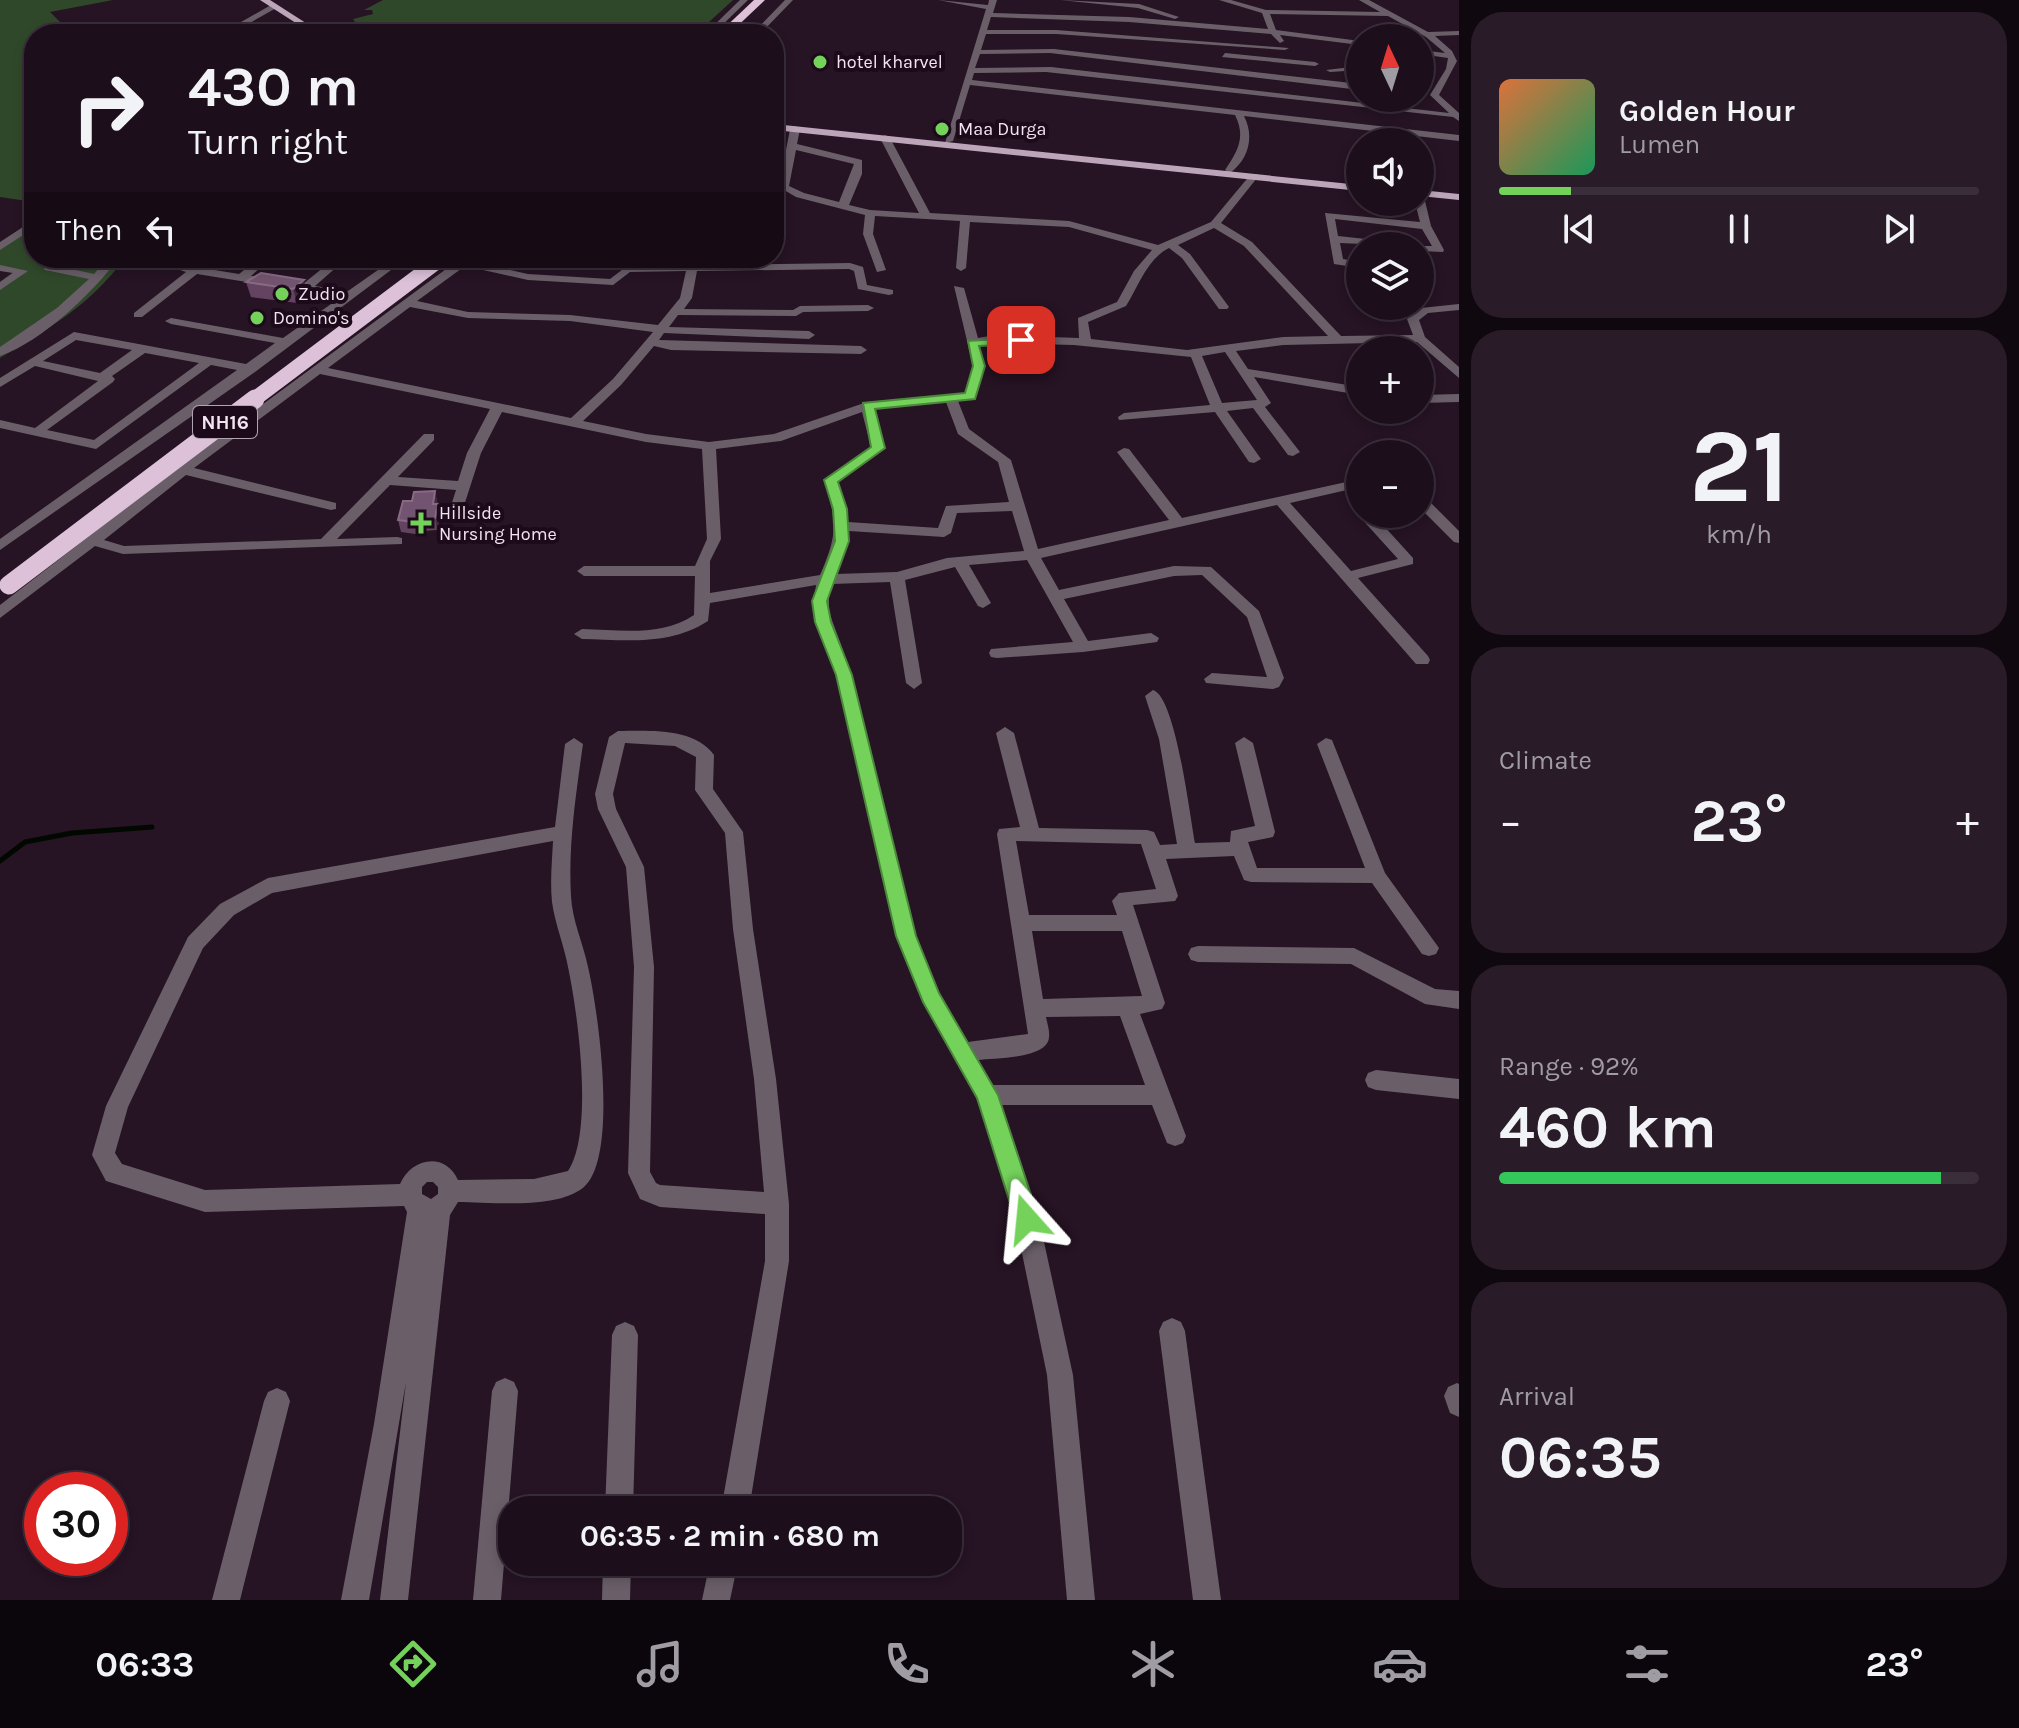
<!DOCTYPE html>
<html lang="en">
<head>
<meta charset="utf-8">
<style>
	:root { --surface:#1c0e1b; --page:#291c28; --text:#f1f3f6; --muted:#a09ca3; --line:#3a2e3a; --accent:#74d25b }
	body { margin:0; font-family:Karla,sans-serif; background:var(--page); color:var(--text); height:100vh; display:flex; flex-direction:column; font-size:30px; white-space:nowrap }
	* { box-sizing:border-box; margin:0 }
	p { font-size:26px; color:var(--muted) }
	.icon { flex:none; width:44px; height:44px; fill:none; stroke:currentColor; stroke-width:2; stroke-linecap:round; stroke-linejoin:round }
	.map { position:relative; flex:1; overflow:hidden }
	.drawer { display:flex; flex-direction:column; gap:12px; padding:12px; background:#0f080f; width:560px }
	.drawer>* { flex:none }
	.top-card { position:absolute; left:24px; top:24px; width:760px; height:244px; border-radius:32px; box-shadow:0 4px 12px #0003,0 0 0 2px var(--line); background:#1c0e1b; color:var(--text); overflow:hidden }
	.needle { width:52px; rotate:356deg }
	.fabs { position:absolute; left:1346px; top:24px; display:grid; gap:16px }
	.fabs a { display:grid; place-items:center; width:88px; height:88px; border-radius:50%; background:var(--surface); box-shadow:0 4px 12px #0003,0 0 0 2px var(--line); font-size:40px }
	.speed { position:absolute; left:24px; top:1472px; display:flex; gap:16px; font-size:40px; font-weight:700; text-align:center }
	.speed>* { display:grid; place-content:center; width:104px; height:104px; border-radius:50%; background:var(--surface); box-shadow:0 4px 12px #0003,0 0 0 2px var(--line); line-height:1 }
	.speed .limit { border:12px solid #d22; background:#fff; color:#111 }
	.pin { position:absolute; display:grid; place-items:center; width:68px; height:68px; color:#fff; margin:-34px; border-radius:16px; box-shadow:0 4px 12px #0006 }
	.me { position:absolute; width:88px; margin:-44px; rotate:342deg; stroke-linejoin:round; filter:drop-shadow(0 0 6px #0008) }
	.turn { display:flex; align-items:center; gap:28px; height:168px; padding:0 32px; font-size:36px }
	.turn .icon { width:104px; height:104px; stroke-width:2.5 }
	.turn b { display:block; font-size:56px; line-height:68px }
	.then { display:flex; align-items:center; height:76px; padding:0 32px; background:#0003; gap:16px; font-size:30px }
	.big { font-size:60px; font-weight:700; line-height:1.1 }
	.drawer .card { flex:1; display:flex; flex-direction:column; justify-content:center; gap:12px; min-width:0; padding:0 28px; border-radius:32px; background:var(--page) }
	.drawer .dial { align-items:center; gap:0 }
	.dial b { font-size:104px; line-height:1 }
	.song { display:flex; align-items:center; gap:24px }
	.cover { width:96px; height:96px; border-radius:12px; background:linear-gradient(135deg,hsl(20 70% 55%),hsl(150 70% 35%)) }
	.played { height:8px; border-radius:4px; background:linear-gradient(90deg,var(--accent) 15%,var(--line) 15%) }
	.keys { display:flex; justify-content:space-around; direction:ltr }
	.heat { display:flex; justify-content:space-between; align-items:center; font-size:44px; direction:ltr }
	.charge { height:12px; border-radius:6px; background:linear-gradient(90deg,#34c759 92%,var(--line) 0) }
	.trip { position:absolute; left:498px; top:1496px; width:464px; height:80px; border-radius:32px; background:var(--surface); box-shadow:0 4px 12px #0003,0 0 0 2px var(--line); font-weight:700; line-height:80px; text-align:center }
	.menu { display:flex; height:128px; justify-content:space-around; align-items:center; background:#0b060b; color:var(--muted) }
	.menu .icon { width:56px; height:56px }
	.menu .on { color:var(--accent) }
	.menu b { font-size:36px; color:var(--text) }
	main { display:flex; flex:1; min-height:0 }
	.map>svg:first-child { display:block }
	.green { fill:#30482a }
	.lines { fill:none; stroke-linecap:round; stroke-linejoin:round }
	.stream { stroke:#000800; stroke-width:5 }
	.minor { fill:#6a5f69; fill-rule:evenodd }
	.major { fill:#bca5b9; fill-rule:evenodd }
	.highway { fill:#dcc1d9; fill-rule:evenodd }
	.highway-bridge-far1 { stroke:#dcc1d9; stroke-width:15 }
	.highway-bridge { stroke:#dcc1d9; stroke-width:19 }
	.wall { fill:#644361 }
	.shaded-wall { fill:#452942 }
	.building { fill:#735470; stroke:#876b84; stroke-width:2 }
	.route { fill:#74d25b; stroke:#4b883b; stroke-width:2 }
	.poi-dot { fill:#74d25b; stroke:#1c0a1b; stroke-width:3 }
	.labels { text-anchor:middle; stroke-width:8; stroke-linejoin:round; paint-order:stroke }
	.far-poi-label { font-size:18px; fill:#f2e4f0; stroke:#1c0a1b; text-anchor:start }
	.shield { fill:#1c0a1b; stroke:#b2a3b0; stroke-width:2 }
	.shield-label { font-size:20px; font-weight:bold; fill:#f2e4f0 }
</style>
</head>
<body>
<main>
<div class="map">
<svg width="1459" height="1600" viewBox="0 0 1459 1600">
	<rect width="100%" height="100%" fill="#261324"/>
	<g class="green">
		<path d="M0,0H113L50,12L72,34H34V202L0,197Z"/>
		<path d="M383,0H733L696,34H384L357,25L353,19L373,14L372,10H364Z"/>
		<path d="M34,219V258H125C90,305 50,328 0,358V282L13,272L0,270V243Z"/>
	</g>
	<g class="lines">
		<path class="stream" d="M0,861L25,842L72,833L152,827"/>
		<g class="minor">
			<path d="M740,0H748L713,34H705Z"/>
			<path d="M785,0H793L760,34H752Z"/>
			<path d="M938,0L988,5L989,0H997L993,13L1129,17L1268,29L1262,13L1219,0H1231L1266,10L1380,12L1359,0H1369L1428,32L1459,31V35L1435,36L1452,51L1457,61L1439,95L1459,113V121L1453,117L1046,72L974,73L972,80L1459,135V141L1244,116C1255,137 1248,160 1230,173L1225,170C1238,151 1246,137 1235,115L970,85L953,141L945,143L986,9ZM1270,14L1388,16L1426,37L1445,53L1420,50V54L1448,58L1446,69L1430,95L1449,113L1051,67L975,68L980,54L1050,53L1360,90V84L1054,49L981,50L986,34H1056L1285,50L1289,48L1056,30H987L991,17L1129,22L1271,34L1280,43L1284,41L1280,35L1360,45V41L1276,30Z"/>
			<path d="M1060,0L1139,4L1179,17L1175,19L1138,8Z"/>
			<path d="M271,5L278,7L230,34H220Z"/>
			<path d="M1225,53L1315,62L1319,64L1315,66L1222,57Z"/>
			<path d="M1360,66V70L1330,72L1326,70Z"/>
			<path d="M795,126L800,129L797,144L862,160V174L849,205L870,210L919,213L880,138L885,135L890,138L930,213L1069,221L1158,245L1211,222L1251,174H1257V178L1221,223L1252,242L1341,336L1413,335L1407,319L1421,308L1459,304V310L1428,313L1419,320L1425,337L1459,367V378L1417,342L1283,345L1236,351L1248,369L1360,387V395L1254,377L1271,403L1265,407L1300,452L1293,456L1288,455L1253,408L1227,411L1261,459L1254,463L1249,462L1215,412L1119,420L1118,417L1124,413L1210,405L1191,357L1074,345L995,343L979,345L985,366L976,396L958,401L969,429L1011,460L1038,549L1169,520L1117,452L1124,448L1129,449L1182,518L1360,479V487L1290,503L1351,571L1398,559L1360,517V511V514H1373L1413,558V564L1358,578L1428,656L1430,660L1428,664H1416L1277,505L1041,558L1059,590L1174,566L1211,567L1259,611L1284,678L1279,687L1273,689L1206,683L1204,679L1212,673L1267,677L1247,617L1202,575L1174,576L1064,599L1088,641L1151,633L1159,638L1157,642L1083,652L997,658L991,657L989,653L991,649L1073,642L1027,560L969,565L991,603L983,608L978,606L955,567L905,580L922,683L914,689L906,683L890,582L832,584L829,592V612L852,675L916,936L939,993L968,1042L1028,1034L997,834L999,829L1020,827L996,733L1005,727L1014,733L1039,828L1147,830L1154,832L1160,845L1177,844L1159,739L1145,696L1153,690C1176,697 1190,818 1195,843L1230,842L1231,831L1255,826L1235,743L1244,737L1253,743L1275,832L1273,837L1248,842L1257,868H1365L1317,744L1326,738L1332,740L1385,873L1439,948L1436,954L1429,956L1422,954L1372,883L1251,882L1244,880L1234,856L1166,859L1178,896L1175,901L1133,905L1165,1003L1162,1009L1140,1014L1186,1136L1183,1143L1175,1146L1167,1143L1152,1105H1001L1039,1219L1073,1375L1095,1600H1067L1047,1375L1015,1219L977,1098L923,1002L896,936L836,675L813,612L816,585L710,603L708,621C670,646 625,640 582,639L574,634L582,629C620,630 661,637 694,615L695,576H584L577,571L584,566H695L707,539L702,449L646,442L502,412L481,453L460,518H450L448,515L456,490L390,485L337,539L397,537L402,538V544L123,554L95,546L0,618V605L202,449L461,258H473L471,261L528,274L610,279L627,266L850,263L863,267L867,285L893,290V294L889,295L858,289L854,271L849,269L697,271L692,298L684,309L793,310L800,306L868,305L874,308L868,311L803,312L796,316L678,315L669,327L809,331L815,335L809,339L664,333L659,340L861,346L867,350L861,354L671,350L654,346L621,385L583,421L646,434L709,442L774,434L867,402L965,393L973,366L954,286L964,288L978,338L995,335L1079,338L1078,318L1117,302L1134,271L1152,250L1069,227L970,222L966,268L961,271L956,268L960,221L875,216L873,234L886,270L877,272L863,234L865,215L796,197L779,187L790,129ZM796,150L854,164L839,202L804,193L789,186ZM1214,228L1244,246L1328,336L1283,337L1187,350L1091,339L1088,322L1126,306C1138,287 1147,259 1169,248L1182,258L1219,309H1227L1229,307L1190,254L1178,245ZM465,266L528,280L613,285L630,272L686,271L680,298L658,325L570,315L468,312L417,301ZM410,307L468,318L570,321L653,332L613,379L571,418L328,368ZM1225,352L1257,400L1222,403L1202,356ZM320,374L490,409L467,453L458,481L398,477L434,440V434H424L321,539L124,546L104,540L186,475L331,510L336,509V503L194,468ZM946,402L958,434L998,462L1009,502L946,506L938,528L848,522L838,481L885,448L874,409ZM862,412L871,447L824,480C837,522 838,534 820,575L710,593V561L721,539L716,449L781,441ZM1012,511L1024,551L947,558L897,572L836,574L849,541V531L944,537L951,533L957,513ZM1016,841L1141,844L1156,889L1119,893L1112,901L1117,915H1029ZM1032,931H1122L1142,996L1043,999ZM1120,1016L1145,1085H993L978,1060C995,1058 1048,1059 1049,1037C1050,1031 1047,1023 1046,1017Z"/>
			<path d="M1420,198L1425,201L1431,226L1444,250L1443,252L1420,251V246H1416H1432L1422,229L1335,219L1338,236L1403,243L1408,246L1340,243L1343,259L1360,262V268L1334,264L1325,213L1420,222L1415,202H1420Z"/>
			<path d="M34,220V228L0,250V242Z"/>
			<path d="M53,258H64L57,266L94,274L108,258H119C93,292 43,341 0,356V347L57,308L89,279L45,270L44,268Z"/>
			<path d="M179,258H190L184,265L239,274L259,258H271L251,276L303,284L335,258H347L315,286L348,291L395,258H407L255,372L0,550V539L237,370L211,365L96,449L0,428V420L35,428L98,381L35,366L0,387V378L74,332L246,364L275,343L171,324L165,321L171,318L283,338L341,297L197,274L142,317H134V313L186,272L171,267ZM76,340L132,350L100,373L43,361ZM145,353L199,363L94,440L47,430L113,382L115,379L112,376Z"/>
			<path d="M0,265L28,271L0,290V282L13,273L0,271Z"/>
			<path d="M1459,394V402L1420,403V395Z"/>
			<path d="M1420,496L1425,497L1459,531V543L1454,542L1420,508Z"/>
			<path d="M618,731C648,731 694,727 714,755L713,789L743,832L753,929L776,1079L789,1204V1261L749,1510H721L765,1261V1214L660,1207L640,1199L628,1173L634,967L626,867L598,809L595,794L609,737ZM625,743L675,746L696,757L695,790L725,833L733,929L754,1079L764,1192L660,1185L656,1183L650,1172L654,967L644,867L616,809L613,794Z"/>
			<path d="M574,738L583,744C576,794 568,845 571,896C572,920 583,943 588,967C598,1009 619,1156 584,1187C557,1210 491,1202 458,1202L450,1215L408,1600H380L406,1382L369,1600H341L374,1424L407,1212L404,1206L205,1212L106,1181L92,1155L106,1106L188,937L220,904L268,878L555,827L565,744ZM553,841C552,861 550,882 552,902C555,924 564,945 568,967C578,1014 594,1132 568,1171L534,1179L458,1180C445,1151 411,1158 400,1184L205,1190L122,1164L115,1153L128,1107L203,948L234,915L272,893ZM427,1182H433L438,1187V1194L431,1199L422,1194V1187Z"/>
			<path d="M1198,946L1354,948L1435,989L1459,991V1009L1425,1004L1351,964L1198,962L1191,960L1188,954L1191,948Z"/>
			<path d="M1376,1070L1459,1079V1099L1376,1090L1368,1087L1365,1080L1368,1073Z"/>
			<path d="M1172,1318L1181,1322L1185,1331L1221,1600H1193L1159,1331L1163,1322Z"/>
			<path d="M625,1322L634,1326L638,1335L633,1510H605L612,1335L616,1326Z"/>
			<path d="M505,1378L514,1382L518,1391L501,1600H473L492,1391L496,1382Z"/>
			<path d="M1457,1383L1459,1384V1417L1450,1413L1444,1396L1448,1387Z"/>
			<path d="M277,1388L286,1392L290,1401L240,1600H212L264,1401L268,1392Z"/>
			<path d="M603,1562H631L630,1600H602Z"/>
			<path d="M710,1562H738L730,1600H702Z"/>
		</g>
		<g class="major">
			<path d="M260,0H270L323,34H313Z"/>
			<path d="M774,124L1360,185V191L774,130Z"/>
			<path d="M1420,190L1459,194V200L1420,196Z"/>
		</g>
		<path class="highway" d="M754,0H765L729,34H718Z"/>
		<path class="highway-bridge-far1" d="M252,401L442,258"/>
		<path class="highway-bridge" d="M9,585L255,399"/>
	</g>
	<g class="wall">
		<path d="M261,273L307,295L297,303L251,297L246,282Z"/>
		<path d="M435,491L440,516L437,530L423,531L422,535L401,532L398,520L412,501Z"/>
	</g>
	<g class="shaded-wall">
		<path d="M304,280L307,295L297,303L293,289Z"/>
		<path d="M435,491L440,516L437,530L433,504Z"/>
		<path d="M420,519L423,531L422,535L419,523Z"/>
	</g>
	<g class="building">
		<path d="M261,273L304,280L293,289L246,282Z"/>
		<path d="M435,491L433,504H438L435,518L420,519L419,523L398,520L403,501H412L414,492Z"/>
	</g>
	<path class="route" d="M1026,337L1027,340L1021,344L979,346L985,366L975,399L875,409L885,448L838,482L847,509L849,541L827,601L831,622L852,675L916,936L939,993L998,1095L1039,1219L1035,1228L1027,1231L1019,1228L1015,1219L977,1098L923,1002L896,936L836,675L815,622L812,601L835,541L833,509L824,480L871,447L863,403L965,393L973,366L968,341Z"/>
	<g class="poi-dot">
		<circle cx="820" cy="62" r="8"/>
		<circle cx="942" cy="129" r="8"/>
		<circle cx="282" cy="294" r="8"/>
		<circle cx="257" cy="318" r="8"/>
		<path d="M417 511h8v8h8v8h-8v8h-8v-8h-8v-8h8z"/>
	</g>
	<g class="labels">
		<g class="far-poi-label">
			<text x="836" y="68">hotel kharvel</text>
			<text x="958" y="135">Maa Durga</text>
			<text x="298" y="300">Zudio</text>
			<text x="273" y="324">Domino's</text>
			<text x="439" y="519">Hillside<tspan x="439" dy="21">Nursing Home</tspan></text>
		</g>
		<rect class="shield" x="193" y="406" width="64" height="32" rx="6"/>
		<g class="shield-label">
			<text x="225" y="429">NH16</text>
		</g>
	</g>
</svg>
<div class="fabs">
<a><svg class="needle" viewBox="-14 -14 28 28"><path d="M0-13l5 13h-10z" fill="#e53935"/><path d="M0 13l5-13h-10z" fill="#a09ca3"/></svg></a>
<a><svg class="icon" aria-label="sound" viewBox="0 0 24 24"><path d="M4 9h4l5-4v14l-5-4H4zM17 9q2 3 0 6"/></svg></a>
<a><svg class="icon" aria-label="layers" viewBox="0 0 24 24"><path d="M12 4l9 5-9 5-9-5zM3 14l9 5 9-5"/></svg></a>
<a>+</a>
<a>−</a>
</div>
<div class="speed"><div class="limit">30</div></div>
<div class="pin" style="left:1021px;top:340px;background:#d93025"><svg class="icon" aria-label="arrive" viewBox="0 0 24 24"><path d="M6 21V4h12l-3 4 3 4H6"/></svg></div>
<svg class="me" style="left:1027px;top:1219px" viewBox="-20 -20 40 40"><path d="M0-17L14 15 0 8-14 15z" fill="#74d25b" stroke="#fff" stroke-width="4"/></svg>
<div class="trip">06:35 · 2 min · 680 m</div>
<div class="top-card">
<div class="turn"><svg class="icon" aria-label="right" viewBox="0 0 24 24"><path d="M7 20v-9h11M14 6l5 5-5 5"/></svg><div><b>430 m</b>Turn right</div></div>
<div class="then">Then<svg class="icon" aria-label="left" viewBox="0 0 24 24"><path d="M17 20v-9H6M10 6l-5 5 5 5"/></svg></div>
</div>
</div>
<section class="drawer">
<div class="card">
<div class="song"><i class="cover"></i><div><b>Golden Hour</b><p>Lumen</p></div></div>
<div class="played"></div>
<div class="keys"><svg class="icon" aria-label="previous" viewBox="0 0 24 24"><path d="M18 5L8 12l10 7zM5 5v14"/></svg><svg class="icon" aria-label="pause" viewBox="0 0 24 24"><path d="M8 5v14M16 5v14"/></svg><svg class="icon" aria-label="next" viewBox="0 0 24 24"><path d="M6 5l10 7-10 7zM19 5v14"/></svg></div>
</div>
<div class="card dial"><b>21</b><p>km/h</p></div>
<div class="card"><p>Climate</p>
<div class="heat"><a>−</a><b class="big">23°</b><a>+</a></div>
</div>
<div class="card"><p>Range · 92%</p><b class="big">460 km</b><div class="charge"></div></div>
<div class="card"><p>Arrival</p><b class="big">06:35</b></div>
</section>
</main>
<nav class="menu">
<b>06:33</b>
<svg class="icon on" aria-label="directions" viewBox="0 0 24 24"><path d="M12 3l9 9-9 9-9-9zM9 14v-3h6M13 9l2 2-2 2"/></svg>
<svg class="icon" aria-label="music" viewBox="0 0 24 24"><path d="M9 18V5l10-2v13"/><circle cx="6" cy="18" r="3"/><circle cx="16" cy="16" r="3"/></svg>
<svg class="icon" aria-label="phone" viewBox="0 0 24 24"><path d="M5 4h4l2 5-3 2q2 4 5 5l2-3 5 2v4C11 20 4 13 5 4z"/></svg>
<svg class="icon" aria-label="climate" viewBox="0 0 24 24"><path d="M12 3v18M4 7l16 10M4 17L20 7"/></svg>
<svg class="icon" aria-label="car" viewBox="0 0 24 24"><path d="M5 17H2v-5l4-1 3-4h7l3 4 3 1v5h-3M9 17h6M6 11h13"/><circle cx="7" cy="17" r="2"/><circle cx="17" cy="17" r="2"/></svg>
<svg class="icon" aria-label="filters" viewBox="0 0 24 24"><path d="M4 7h16M4 17h16"/><circle cx="9" cy="7" r="2"/><circle cx="15" cy="17" r="2"/></svg>
<b>23°</b>
</nav>
</body>
</html>
